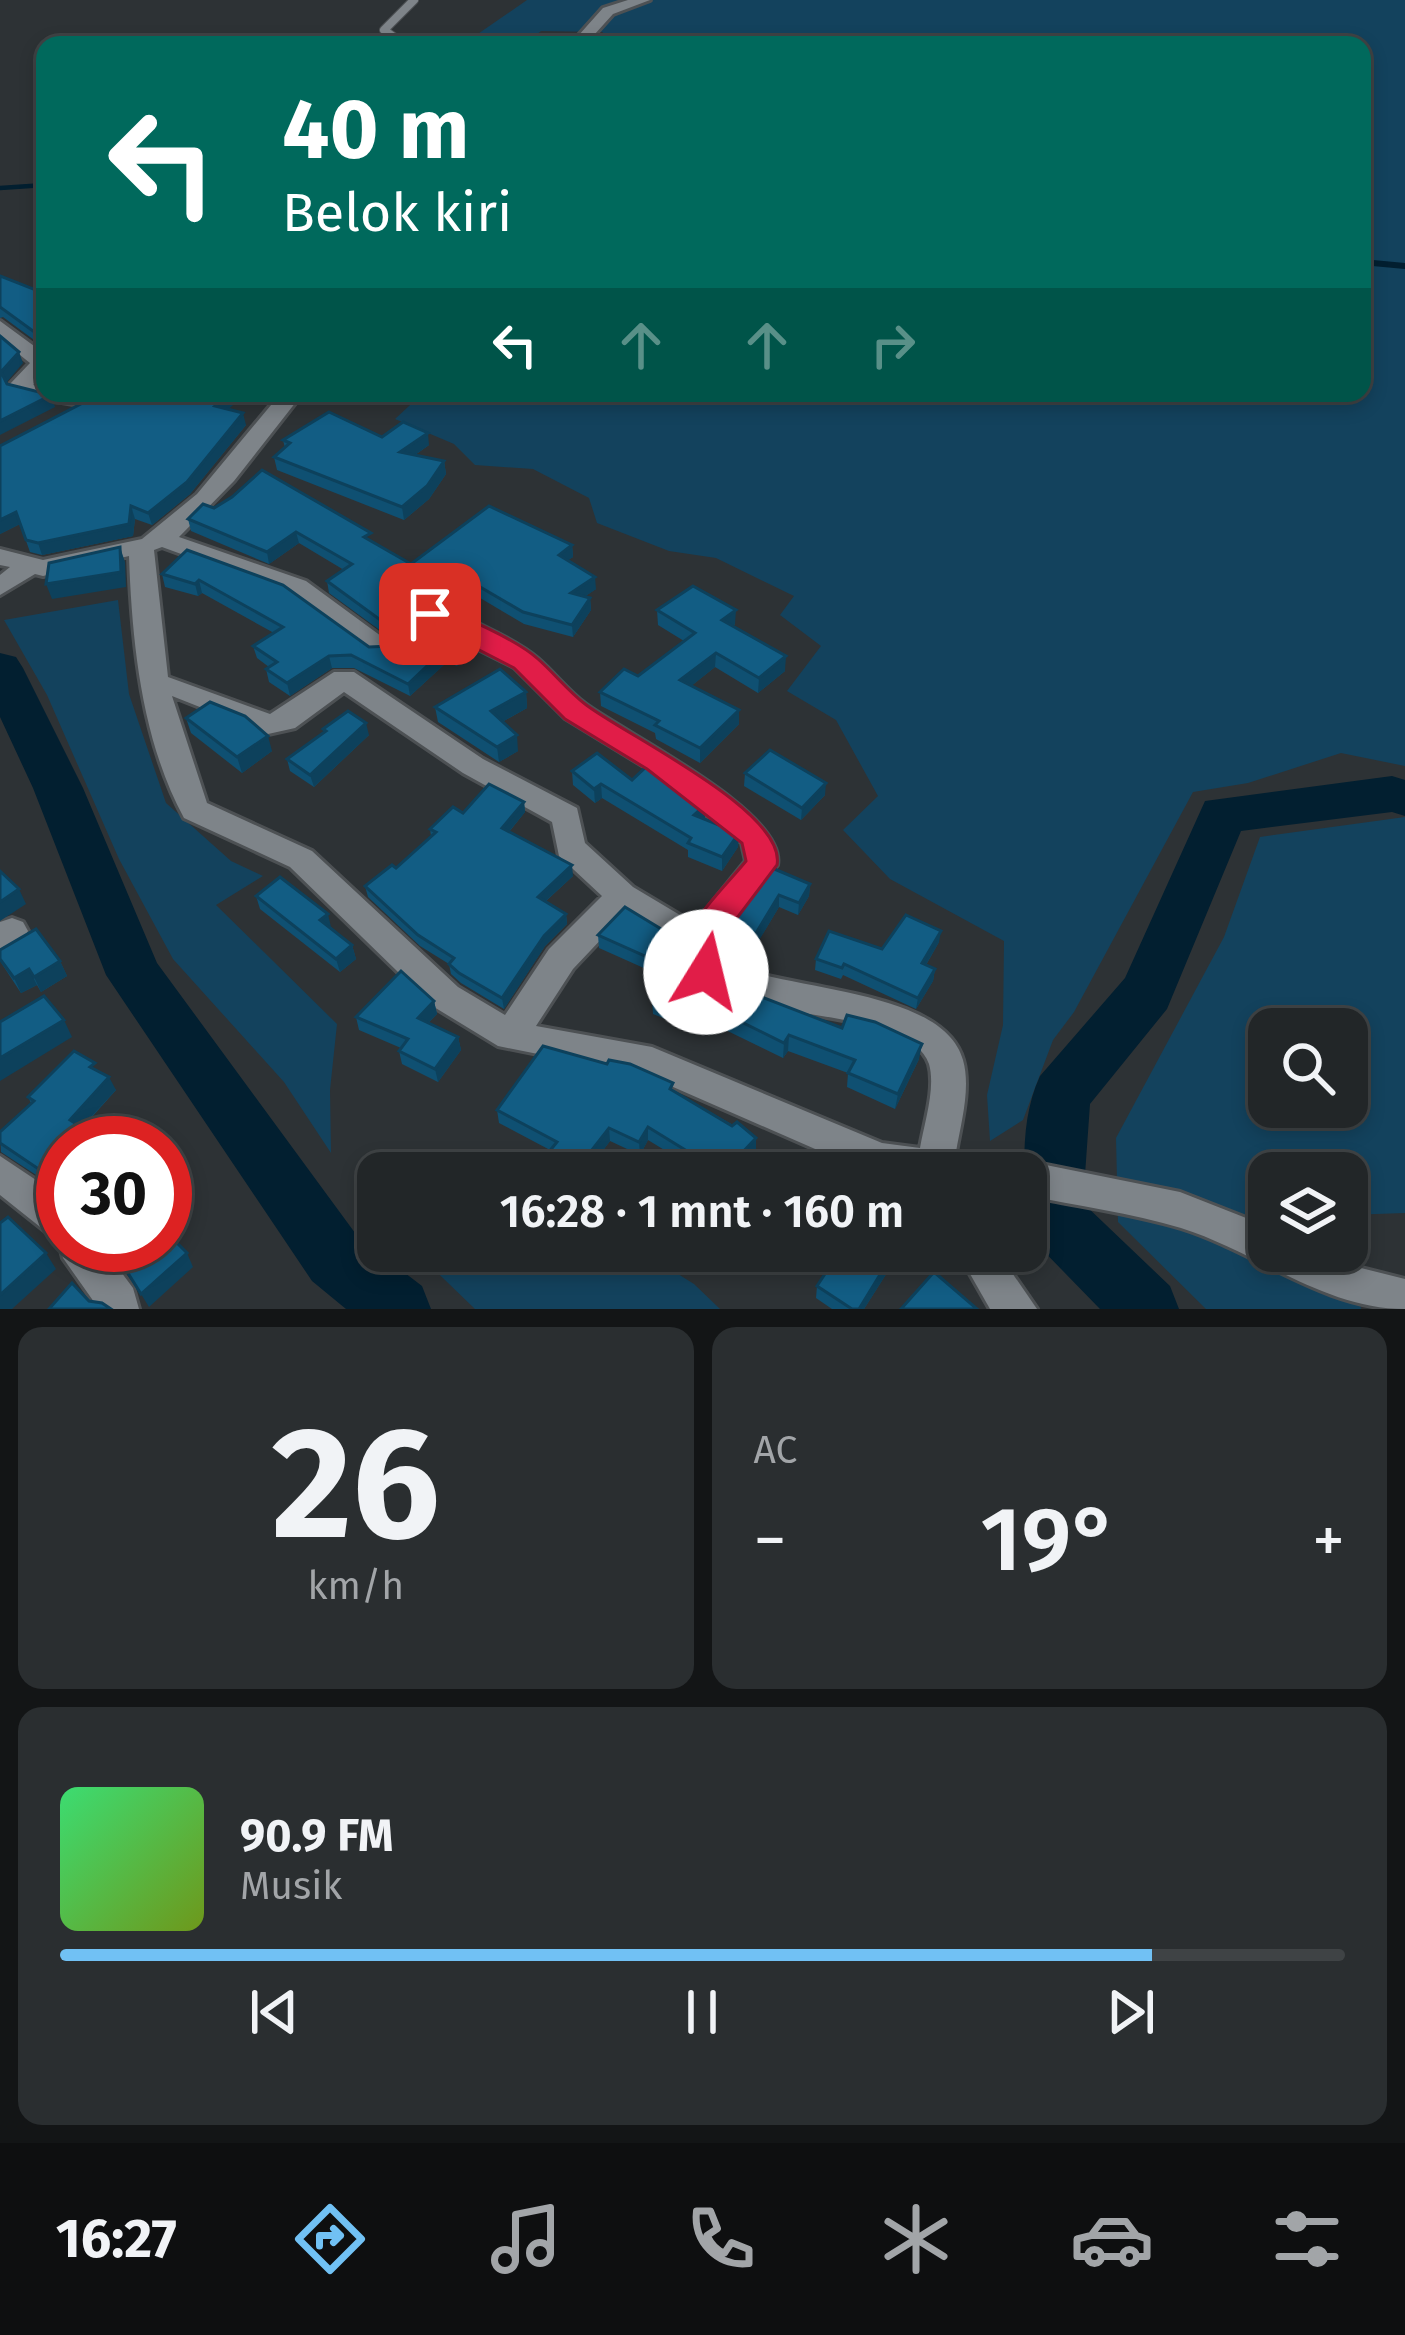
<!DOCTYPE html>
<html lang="id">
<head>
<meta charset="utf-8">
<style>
	:root { --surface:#222628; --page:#2a2e30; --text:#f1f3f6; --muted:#a2a5a8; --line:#3f4345; --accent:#71c1f4 }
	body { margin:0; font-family:"Fira Sans",sans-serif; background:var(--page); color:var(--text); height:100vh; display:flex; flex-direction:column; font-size:45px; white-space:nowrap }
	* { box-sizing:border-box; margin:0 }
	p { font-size:39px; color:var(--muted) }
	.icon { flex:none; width:66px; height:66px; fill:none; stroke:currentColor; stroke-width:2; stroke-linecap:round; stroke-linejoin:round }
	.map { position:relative; height:1309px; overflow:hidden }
	.side { display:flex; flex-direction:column; gap:18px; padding:18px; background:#131516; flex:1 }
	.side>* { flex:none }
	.guide { position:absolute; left:36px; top:36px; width:1335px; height:366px; border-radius:24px; box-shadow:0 6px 18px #0003,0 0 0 3px var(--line); background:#00695c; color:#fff; overflow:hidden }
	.tools { position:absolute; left:1248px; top:1008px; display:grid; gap:24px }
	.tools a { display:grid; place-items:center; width:120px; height:120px; border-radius:24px; background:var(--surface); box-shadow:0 6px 18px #0003,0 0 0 3px var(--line); font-size:60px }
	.speed { position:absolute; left:36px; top:1116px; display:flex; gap:24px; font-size:60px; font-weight:700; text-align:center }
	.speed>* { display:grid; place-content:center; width:156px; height:156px; border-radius:50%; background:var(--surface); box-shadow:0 6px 18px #0003,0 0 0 3px var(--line); line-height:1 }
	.speed .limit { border:18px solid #d22; background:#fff; color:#111 }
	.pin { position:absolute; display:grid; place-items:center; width:102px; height:102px; color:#fff; margin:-51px; border-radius:24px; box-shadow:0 6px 18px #0006 }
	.me { position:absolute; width:132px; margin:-66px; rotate:9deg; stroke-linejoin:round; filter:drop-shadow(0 0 9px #0008) }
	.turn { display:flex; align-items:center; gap:42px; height:252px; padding:0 48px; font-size:54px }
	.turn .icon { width:156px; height:156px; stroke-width:2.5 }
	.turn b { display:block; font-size:84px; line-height:102px }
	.lanes { display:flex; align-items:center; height:114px; padding:0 48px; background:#0003; justify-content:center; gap:60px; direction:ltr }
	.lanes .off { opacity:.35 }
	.big { font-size:90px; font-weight:600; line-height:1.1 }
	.side .widget { flex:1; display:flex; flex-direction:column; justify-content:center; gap:18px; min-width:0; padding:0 42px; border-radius:24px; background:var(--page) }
	.side .dial { align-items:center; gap:0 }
	.dial b { font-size:156px; line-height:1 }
	.song { display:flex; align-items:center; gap:36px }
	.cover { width:144px; height:144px; border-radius:18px; background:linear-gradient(135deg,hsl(140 70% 55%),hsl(80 70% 35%)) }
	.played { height:12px; border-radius:6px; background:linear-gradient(90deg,var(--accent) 85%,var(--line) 85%) }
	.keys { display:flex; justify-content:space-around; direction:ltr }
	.heat { display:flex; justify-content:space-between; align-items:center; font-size:66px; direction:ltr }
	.side .tiles { flex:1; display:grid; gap:18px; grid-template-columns:1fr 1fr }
	.widget:last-child { grid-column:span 2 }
	.trip { position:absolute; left:357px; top:1152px; width:690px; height:120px; border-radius:24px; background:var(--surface); box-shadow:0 6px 18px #0003,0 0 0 3px var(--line); font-weight:600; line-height:120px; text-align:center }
	.dock { display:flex; height:192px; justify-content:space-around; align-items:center; background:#0e0f10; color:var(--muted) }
	.dock .icon { width:84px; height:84px }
	.dock .active { color:var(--accent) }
	.dock b { font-size:54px; color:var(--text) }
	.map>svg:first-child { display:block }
	.green { fill:#13425d; fill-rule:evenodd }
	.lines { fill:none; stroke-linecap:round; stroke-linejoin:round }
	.stream-far1 { stroke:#021f30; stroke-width:4.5 }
	.stream { stroke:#021f30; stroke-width:6 }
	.river { fill:#021f30; fill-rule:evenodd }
	.lane-casing { stroke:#4d5154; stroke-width:10 }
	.street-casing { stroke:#4d5154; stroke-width:6 }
	.lane { stroke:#7e8489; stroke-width:8 }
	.street { fill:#7e8489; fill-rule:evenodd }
	.wall { fill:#0f5072 }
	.shaded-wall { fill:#0d415c }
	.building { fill:#125d84; stroke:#0d415c; stroke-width:3 }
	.route { fill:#e11d48; stroke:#92132f; stroke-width:3 }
</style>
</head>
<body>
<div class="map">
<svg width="1405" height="1309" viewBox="0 0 1405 1309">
	<rect width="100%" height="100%" fill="#2d3235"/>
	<g class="green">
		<path d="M527,0H1405V766L1341,753L1248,783L1193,792L1074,1012L1053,1040L1023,1120L990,1141L987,1095L1003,1025L1004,941L890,879L843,830L878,796L836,720L787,691L821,646L780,615L794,596L716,558L669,551L597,523L589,498L533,469L475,465L454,444L395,419L423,393H1362V45H595L603,32L541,31L524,45H417L472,38Z"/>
		<path d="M118,600L129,694L166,803L231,861L263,876L216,905L337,1024L330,1090L331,1153L284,1082L173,959L119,859L47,695L4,620Z"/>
		<path d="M1405,817V1213L1347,1215V1173H1269V1251H1347V1228L1361,1309H1206L1118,1222L1116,1138L1224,937L1260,837ZM1269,1029H1347V1107H1269Z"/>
		<path d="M415,1251H641L694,1284L720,1309H475Z"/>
	</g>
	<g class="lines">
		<path class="stream-far1" d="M0,188L45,185"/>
		<g class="stream">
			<path d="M1362,262L1405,266"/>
			<path d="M45,273L40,290L45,288"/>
		</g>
		<g class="river">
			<path d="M0,653L16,657L23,668L83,788L157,963L358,1237L422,1286L431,1309H346L312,1281L106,975L33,788L0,717Z"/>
			<path d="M1392,776L1405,780V816L1392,812L1241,831L1167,1009L1090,1104L1083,1203L1170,1286L1179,1309H1100L1026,1233C1026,1181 1017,1126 1040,1076L1125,978L1205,801Z"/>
		</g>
		<g class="lane-casing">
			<path id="lane" d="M414,0L384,30L395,38L467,45"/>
		</g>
		<g class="street-casing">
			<g id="street">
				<path d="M628,0H650L613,14L585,45H570L603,8Z"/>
				<path d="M0,321L45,354V373L33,385L45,387V393L97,398V408L15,394L10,384L30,363L0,339Z"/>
				<path d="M281,393H303L234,481L179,537L306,581L381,636L430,605C458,613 516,640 538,659C554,673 568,691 585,704C623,733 787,812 777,865L715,947L714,958C775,992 942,985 963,1060C971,1088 961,1123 956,1152L1007,1161L1011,1170L1026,1161L1180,1192L1269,1227V1251H1324L1357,1267L1405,1279V1309C1324,1309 1257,1252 1181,1228C1131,1213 1077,1206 1026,1195V1173H870L648,1076L498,1046L434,1007L290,867L184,818C142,741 132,643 129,556L43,576L35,574L0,595V575L10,567L0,565V549L43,560L142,539L197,494ZM162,547L288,593L371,655H391L432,626L514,667L565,718L647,768L742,843L746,861L695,924L633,887L585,843L577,808L483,759L354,672H334L270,714L168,677L154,550ZM344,692L463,773L552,822L559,856L602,896L549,949L505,1015L458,987L312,851L207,803L172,696L268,734L295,728ZM625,914L682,949C674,1031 906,995 929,1064C936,1088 924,1124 920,1148L882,1143L652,1047L536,1026L573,969Z"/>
				<path d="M12,918L23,922L28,931L23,940L0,951V922Z"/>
				<path d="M0,1156L63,1198V1245H101L133,1288L139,1309H99L63,1258L59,1242L0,1195Z"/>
				<path d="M957,1251H997L1037,1309H990Z"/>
			</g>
		</g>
		<use href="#lane" class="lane"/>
		<use href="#street" class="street"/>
	</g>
	<g class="wall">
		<path d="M0,276L33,289L45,284V348L3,317L0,318Z"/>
		<path d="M228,409L246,425L190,494L152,525L135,519L133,536L42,555L30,552L20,524L0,534V446Z"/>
		<path d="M382,437L429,445L415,455L444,461L446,474L429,499L404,520L277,470L274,457L285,448L283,440Z"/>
		<path d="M214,508L373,542L411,564L572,545L573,557L568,560L596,589L584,597L590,598L591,610L573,637L524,624L465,589L441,604L428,601L381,631L329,593L327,581L344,570L299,543L269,564L191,531L188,519Z"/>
		<path d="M187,550L369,647L471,651L457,666L447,662L410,696L354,668H332L290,696L269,682L266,669L269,667L257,658L253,646L274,633L202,593L198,596L165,587L162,574Z"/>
		<path d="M657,610L735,624L733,626L785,671L758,693L715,667L691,686L739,724L700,763L656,739L655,733L601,706L600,692L638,676L684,641L658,625Z"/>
		<path d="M526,692L527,708L502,722L518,751L499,762L438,722L435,707Z"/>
		<path d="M186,718L272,751L242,773L191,733Z"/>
		<path d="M323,729L369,735L314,787L290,771L287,759L324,732Z"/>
		<path d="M572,771L632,780L705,819L739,833L738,847L722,871L688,857V850L602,798L595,803L573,785Z"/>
		<path d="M745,773L825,795L801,820L744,786Z"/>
		<path d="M524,802L525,812L509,832L573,876L546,901L566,914L567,924L545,946L504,1009L461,983L451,974L449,964L420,946L368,897L365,886L396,868L431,836L430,829L463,813Z"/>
		<path d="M772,868L810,884L809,896L798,915L779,907L744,965L719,954V942Z"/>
		<path d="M256,896L331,927L352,945L356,959L340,972L260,909Z"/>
		<path d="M598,935L672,948L655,973L599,948Z"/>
		<path d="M939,942L926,965L935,969L933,981L916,1009L843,975L841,979L815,970L816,959Z"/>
		<path d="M0,950L60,961L67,976L41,992L37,985L21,993L0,961Z"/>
		<path d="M674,963L919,1059L895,1109L847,1087L848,1073L788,1051L783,1058L701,1018L693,1030L653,1014L652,999Z"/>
		<path d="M434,1001L437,1014L428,1023L458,1037L461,1050L438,1082L402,1064L399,1051L401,1048L359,1030L356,1017Z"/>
		<path d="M99,1072L116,1090L82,1128L63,1143V1205L59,1190L1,1152L0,1132L31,1103L28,1097Z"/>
		<path d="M673,1091L756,1138V1152L735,1173H697V1170L648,1140L640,1155L610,1141L586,1173H549L546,1171L544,1158L550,1150L499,1123L497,1110Z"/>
		<path d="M840,1251H891L890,1268L864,1309H832L816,1298L817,1286Z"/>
	</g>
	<g class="shaded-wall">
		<path d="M19,352L23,363L6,383L1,372Z"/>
		<path d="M230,393H247L218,418L215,406Z"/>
		<path d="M51,395L55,407L0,435V421Z"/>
		<path d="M243,413L246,425L190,494L152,525L148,513Z"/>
		<path d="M428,433L429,445L402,464L400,452Z"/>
		<path d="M444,461L446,474L429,499L404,520L402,507Z"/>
		<path d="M131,506L135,519L133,536L42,555L38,543Z"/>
		<path d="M16,512L20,524L0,534V520Z"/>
		<path d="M296,532L299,543L269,564L267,552Z"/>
		<path d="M572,545L573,557L560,566L559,555Z"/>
		<path d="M120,547L125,562L126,587L52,599L46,584Z"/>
		<path d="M463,577L465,589L441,604L439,592Z"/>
		<path d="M595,577L596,589L572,605L571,593Z"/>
		<path d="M199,580L202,593L198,596L195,584Z"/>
		<path d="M426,589L428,601L381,631L379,619Z"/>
		<path d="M590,598L591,610L573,637L572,625Z"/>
		<path d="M736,610L735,624L722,634V620Z"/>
		<path d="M470,638L471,651L457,666L455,653Z"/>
		<path d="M445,649L447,662L410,696L408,684Z"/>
		<path d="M716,653L715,667L680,695V680Z"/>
		<path d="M329,656L332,668L290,696L287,683Z"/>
		<path d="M786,656L785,671L758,693L759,678Z"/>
		<path d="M526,692L527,708L493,727L491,711Z"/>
		<path d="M739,710V724L700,763V748Z"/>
		<path d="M366,723L369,735L314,787L310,775Z"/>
		<path d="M517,735L518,751L499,762L497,747Z"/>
		<path d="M268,736L272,751L242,773L237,757Z"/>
		<path d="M826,783L825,795L801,820L802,808Z"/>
		<path d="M601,784L602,798L595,803L594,789Z"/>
		<path d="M524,802L525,812L503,839L502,828Z"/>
		<path d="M705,805V819L694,815Z"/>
		<path d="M739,833L738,847L722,871V857Z"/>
		<path d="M572,865L573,876L539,907L538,897Z"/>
		<path d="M810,884L809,896L798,915L799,903Z"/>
		<path d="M19,889L26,904L0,921V902Z"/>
		<path d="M779,895V907L744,965V953Z"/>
		<path d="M328,914L331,927L324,933L320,920Z"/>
		<path d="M566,914L567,924L545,946L504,1009L502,998L544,936Z"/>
		<path d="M941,931L939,942L920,975L922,963Z"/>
		<path d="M671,935L672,948L655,973L654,960Z"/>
		<path d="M352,945L356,959L340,972L336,959Z"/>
		<path d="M60,961L67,976L41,992L34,977Z"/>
		<path d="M29,969L37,985L21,993L14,978Z"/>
		<path d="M935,969L933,981L916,1009L918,998Z"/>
		<path d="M434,1001L437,1014L420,1031L418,1018Z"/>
		<path d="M701,1002V1018L693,1030V1015Z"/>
		<path d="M64,1020L72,1037L0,1081V1058Z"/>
		<path d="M789,1035L788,1051L783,1058L784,1043Z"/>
		<path d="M458,1037L461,1050L438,1082L435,1069Z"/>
		<path d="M922,1044L919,1059L895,1109L898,1094Z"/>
		<path d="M109,1077L116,1090L76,1133L70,1120Z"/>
		<path d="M648,1127V1140L640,1155L639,1142Z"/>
		<path d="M609,1128L610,1141L586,1173H574Z"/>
		<path d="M756,1138V1152L735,1173H723Z"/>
		<path d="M46,1253L56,1269L12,1309H0V1295Z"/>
		<path d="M187,1253L193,1267L149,1307L141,1294Z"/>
		<path d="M892,1255L890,1268L864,1309H859Z"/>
	</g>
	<g class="building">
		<path d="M0,276L33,289L45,284V353L44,339L0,307Z"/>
		<path d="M0,336L19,352L1,372L7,384L51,395L0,421Z"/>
		<path d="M45,362V376L38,370Z"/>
		<path d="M102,393H230L215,406L243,413L187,482L148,513L131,506L129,524L38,543L26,540L16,512L0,520V446Z"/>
		<path d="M329,412L382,437L403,422L428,433L400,452L444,461L427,486L402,507L274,457L290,443L283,440Z"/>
		<path d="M262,470L371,533L364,537L411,564L489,506L572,545L559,555L595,577L571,593L590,598L572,625L523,612L463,577L439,592L426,589L379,619L327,581L352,564L296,532L267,552L188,519L203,504L214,508L232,497Z"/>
		<path d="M120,547L121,572L46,584L49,563Z"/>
		<path d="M187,550L283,585L369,647L391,646L430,619L470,638L455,653L445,649L408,684L351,655L329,656L287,683L266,669L277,662L253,646L283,627L199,580L195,584L162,574Z"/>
		<path d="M693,586L736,610L722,620L786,656L759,678L716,653L680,680L739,710L700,748L655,725L659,721L600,692L624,669L638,676L695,633L657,610Z"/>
		<path d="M500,669L526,692L491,711L517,735L497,747L435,707Z"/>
		<path d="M210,702L245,716L268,736L237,757L186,718Z"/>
		<path d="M348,711L366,723L310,775L287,759L326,731L323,729Z"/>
		<path d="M770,750L826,783L802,808L745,773Z"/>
		<path d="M597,753L632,780L646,767L705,805L694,815L739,833L722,857L688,843L691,838L601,784L594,789L572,771Z"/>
		<path d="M489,784L524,802L502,828L572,865L538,897L566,914L544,936L502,998L459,973L449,964L454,958L418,935L365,886L392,865L396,868L436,832L430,829L453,807L463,813Z"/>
		<path d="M772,868L810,884L799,903L779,895L744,953L719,942Z"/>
		<path d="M0,871L19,889L0,902Z"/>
		<path d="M280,877L328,914L320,920L352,945L336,959L256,896Z"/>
		<path d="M625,907L671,935L654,960L598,935Z"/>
		<path d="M906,915L941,931L922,963L935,969L918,998L844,964L842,968L816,959L829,931L882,949Z"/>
		<path d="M36,929L60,961L34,977L29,969L14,978L0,959V950Z"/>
		<path d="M674,963L842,1028L847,1015L875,1022L922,1044L898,1094L848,1073L855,1060L789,1035L784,1043L701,1002L693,1015L652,999Z"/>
		<path d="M401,971L434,1001L418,1018L458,1037L435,1069L399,1051L408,1039L356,1017Z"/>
		<path d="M44,996L64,1020L0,1058V1022Z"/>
		<path d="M543,1046L607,1064L609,1060L630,1064L673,1083L670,1089L732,1126L737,1122L756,1138L723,1173H711L697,1161L700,1159L648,1127L639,1142L609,1128L574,1173H568L544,1158L557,1142L497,1110Z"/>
		<path d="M74,1051L95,1063L90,1067L109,1077L70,1120L106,1143H63V1202L60,1200L58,1182L0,1143V1132L34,1101L28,1097Z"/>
		<path d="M8,1217L46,1253L0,1295V1223Z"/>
		<path d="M165,1231L187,1253L141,1294L113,1249L116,1246L115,1245H165Z"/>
		<path d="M840,1251H887L892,1255L859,1309H852L817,1286Z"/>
		<path d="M934,1272L977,1309H901Z"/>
		<path d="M72,1283L89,1301L102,1303L111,1309H49Z"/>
	</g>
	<path class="route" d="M430,605C458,613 517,640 538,659C554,673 568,691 585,704C623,734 787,811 777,865L715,947L714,959L723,972L718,982L706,986C641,964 723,890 746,861L742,843L647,769L565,719L514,668L421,620L417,614Z"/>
</svg>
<div class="tools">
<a><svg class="icon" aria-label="search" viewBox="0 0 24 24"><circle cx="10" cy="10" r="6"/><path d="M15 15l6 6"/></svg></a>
<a><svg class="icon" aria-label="layers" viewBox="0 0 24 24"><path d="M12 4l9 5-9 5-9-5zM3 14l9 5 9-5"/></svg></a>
</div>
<div class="speed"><div class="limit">30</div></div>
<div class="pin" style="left:430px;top:614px;background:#d93025"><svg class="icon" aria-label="arrive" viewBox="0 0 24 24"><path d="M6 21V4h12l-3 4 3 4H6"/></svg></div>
<svg class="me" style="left:706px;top:972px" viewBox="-20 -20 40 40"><circle r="19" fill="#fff"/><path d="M0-13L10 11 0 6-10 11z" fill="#e11d48"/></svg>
<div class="trip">16:28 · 1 mnt · 160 m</div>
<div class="guide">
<div class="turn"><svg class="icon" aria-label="left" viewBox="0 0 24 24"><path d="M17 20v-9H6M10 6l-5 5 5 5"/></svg><div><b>40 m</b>Belok kiri</div></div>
<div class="lanes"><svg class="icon" aria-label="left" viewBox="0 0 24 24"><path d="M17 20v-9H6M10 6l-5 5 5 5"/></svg><svg class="icon off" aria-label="ahead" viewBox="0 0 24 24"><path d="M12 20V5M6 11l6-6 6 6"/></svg><svg class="icon off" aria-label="ahead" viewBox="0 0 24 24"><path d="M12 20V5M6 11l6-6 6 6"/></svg><svg class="icon off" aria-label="right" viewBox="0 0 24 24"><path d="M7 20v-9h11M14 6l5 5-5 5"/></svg></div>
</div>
</div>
<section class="side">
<div class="tiles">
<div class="widget dial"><b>26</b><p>km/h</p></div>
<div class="widget"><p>AC</p>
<div class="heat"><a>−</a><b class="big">19°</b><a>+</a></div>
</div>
<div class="widget">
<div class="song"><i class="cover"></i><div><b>90.9 FM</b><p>Musik</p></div></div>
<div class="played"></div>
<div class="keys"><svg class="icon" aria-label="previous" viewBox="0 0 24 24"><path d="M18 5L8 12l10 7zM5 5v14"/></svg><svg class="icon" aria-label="pause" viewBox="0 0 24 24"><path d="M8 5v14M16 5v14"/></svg><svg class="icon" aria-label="next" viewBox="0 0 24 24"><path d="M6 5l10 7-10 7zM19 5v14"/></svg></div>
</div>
</div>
</section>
<nav class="dock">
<b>16:27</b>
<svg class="icon active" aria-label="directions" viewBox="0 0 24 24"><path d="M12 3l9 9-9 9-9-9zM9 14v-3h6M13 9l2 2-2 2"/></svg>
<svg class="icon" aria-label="music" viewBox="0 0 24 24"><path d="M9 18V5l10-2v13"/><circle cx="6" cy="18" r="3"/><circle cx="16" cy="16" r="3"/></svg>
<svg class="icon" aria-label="phone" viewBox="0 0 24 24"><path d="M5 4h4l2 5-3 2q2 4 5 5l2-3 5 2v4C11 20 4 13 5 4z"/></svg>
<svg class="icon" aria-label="climate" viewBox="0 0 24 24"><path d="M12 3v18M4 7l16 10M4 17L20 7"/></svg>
<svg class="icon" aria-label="car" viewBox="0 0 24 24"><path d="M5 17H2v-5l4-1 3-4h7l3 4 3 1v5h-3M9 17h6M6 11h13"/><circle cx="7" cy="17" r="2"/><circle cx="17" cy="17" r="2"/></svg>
<svg class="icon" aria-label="filters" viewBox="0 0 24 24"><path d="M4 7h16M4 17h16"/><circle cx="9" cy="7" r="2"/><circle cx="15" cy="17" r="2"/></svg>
</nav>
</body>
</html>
